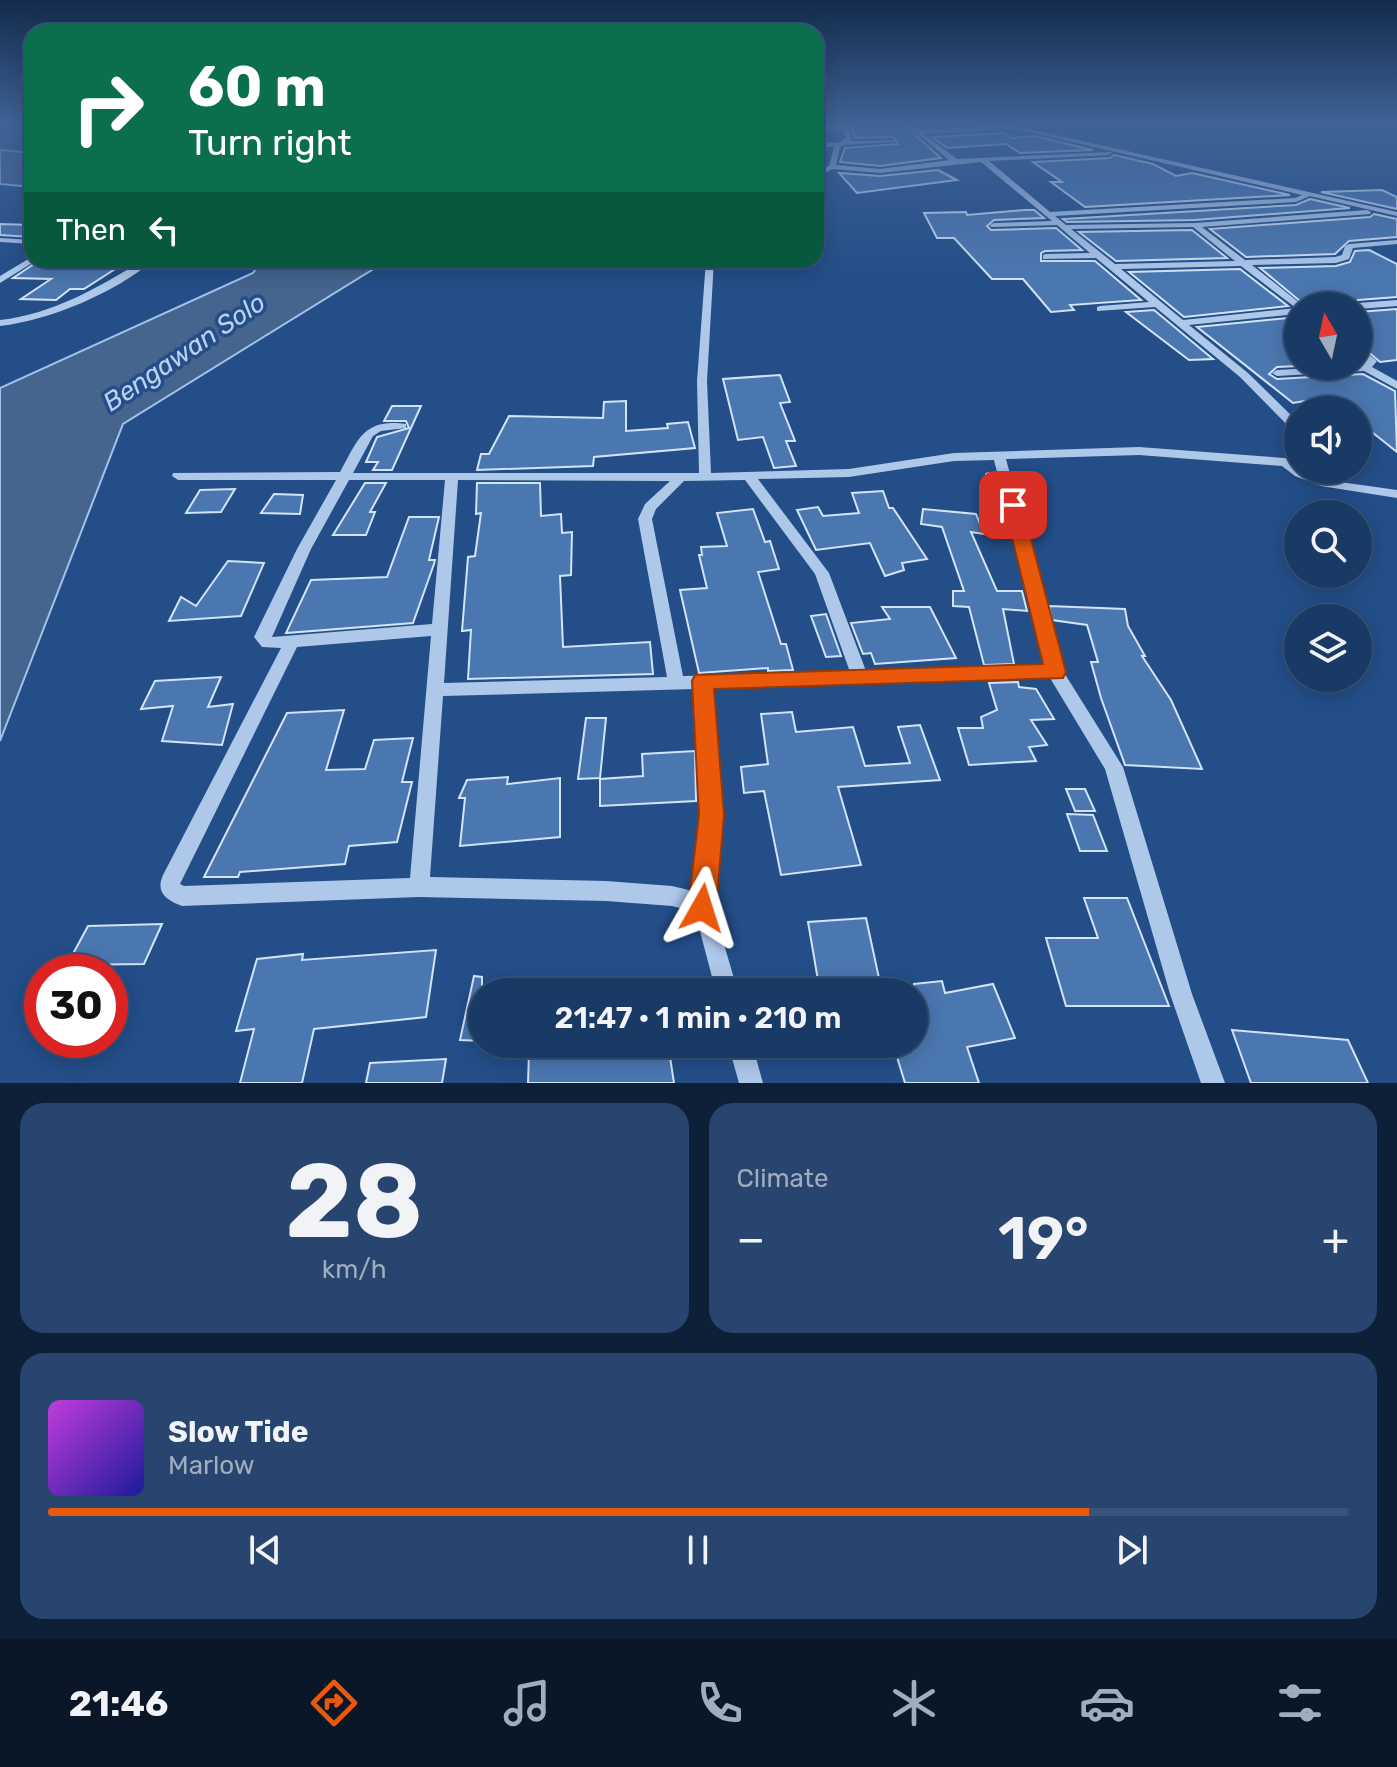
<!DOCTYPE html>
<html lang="en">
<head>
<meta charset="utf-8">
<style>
	:root { --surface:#1a3a66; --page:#27456f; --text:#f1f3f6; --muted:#9fadbf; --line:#38547a; --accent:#ea580c }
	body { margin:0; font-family:Rubik,sans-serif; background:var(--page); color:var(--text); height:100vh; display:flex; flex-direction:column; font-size:30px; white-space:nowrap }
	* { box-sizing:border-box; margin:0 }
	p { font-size:26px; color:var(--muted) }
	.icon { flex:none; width:44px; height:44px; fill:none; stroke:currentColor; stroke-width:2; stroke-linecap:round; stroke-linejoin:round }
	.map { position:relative; height:1083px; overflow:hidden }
	.sheet { display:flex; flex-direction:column; gap:20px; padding:20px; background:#0e2038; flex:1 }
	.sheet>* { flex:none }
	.hud { position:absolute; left:24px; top:24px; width:800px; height:244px; border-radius:24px; box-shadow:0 4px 20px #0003,0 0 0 2px var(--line); background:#0b6e4f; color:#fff; overflow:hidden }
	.needle { width:52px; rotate:351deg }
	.fabs { position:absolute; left:1284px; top:292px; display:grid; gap:16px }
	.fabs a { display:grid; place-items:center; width:88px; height:88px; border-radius:50%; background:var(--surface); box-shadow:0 4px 20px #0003,0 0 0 2px var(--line); font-size:40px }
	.speed { position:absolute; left:24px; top:954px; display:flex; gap:16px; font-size:40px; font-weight:700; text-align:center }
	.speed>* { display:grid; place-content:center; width:104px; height:104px; border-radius:50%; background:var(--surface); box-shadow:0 4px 20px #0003,0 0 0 2px var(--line); line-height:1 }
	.speed .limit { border:12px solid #d22; background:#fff; color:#111 }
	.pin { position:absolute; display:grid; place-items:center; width:68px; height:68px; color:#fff; margin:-34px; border-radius:16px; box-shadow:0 4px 12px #0006 }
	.me { position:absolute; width:88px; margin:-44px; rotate:6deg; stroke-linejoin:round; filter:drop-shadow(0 0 6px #0008) }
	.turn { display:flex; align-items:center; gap:28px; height:168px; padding:0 32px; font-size:36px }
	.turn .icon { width:104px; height:104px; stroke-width:2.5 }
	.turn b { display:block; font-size:56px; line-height:68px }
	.then { display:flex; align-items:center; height:76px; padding:0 32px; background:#0003; gap:16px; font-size:30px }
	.big { font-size:60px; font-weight:600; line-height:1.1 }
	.sheet .card { flex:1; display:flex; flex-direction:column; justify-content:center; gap:12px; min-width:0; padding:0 28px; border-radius:24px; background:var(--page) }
	.sheet .dial { align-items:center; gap:0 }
	.dial b { font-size:104px; line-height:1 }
	.song { display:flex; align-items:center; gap:24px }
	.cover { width:96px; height:96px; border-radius:12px; background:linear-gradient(135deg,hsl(290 70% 55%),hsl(240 70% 35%)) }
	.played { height:8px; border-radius:4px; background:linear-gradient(90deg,var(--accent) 80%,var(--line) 80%) }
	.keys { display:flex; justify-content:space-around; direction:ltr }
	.heat { display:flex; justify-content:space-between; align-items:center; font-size:44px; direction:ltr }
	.sheet .tiles { flex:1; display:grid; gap:20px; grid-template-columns:1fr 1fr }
	.card:last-child { grid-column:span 2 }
	.trip { position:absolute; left:468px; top:978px; width:460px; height:80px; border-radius:40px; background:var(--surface); box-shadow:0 4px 20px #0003,0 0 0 2px var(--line); font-weight:600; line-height:80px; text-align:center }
	.menu { display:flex; height:128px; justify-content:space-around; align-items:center; background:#0a1729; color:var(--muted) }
	.menu .icon { width:56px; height:56px }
	.menu .on { color:var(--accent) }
	.menu b { font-size:36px; color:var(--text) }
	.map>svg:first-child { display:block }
	.water { fill:#45648e; stroke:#a2c3eb; stroke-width:2 }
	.building { fill:#4b77b0; stroke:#d3e3f7; stroke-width:2 }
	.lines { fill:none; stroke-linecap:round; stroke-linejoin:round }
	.minor { fill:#aec8ea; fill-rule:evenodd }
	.route { fill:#ea580c; stroke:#983908; stroke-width:2 }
	.labels { text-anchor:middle; stroke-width:7; stroke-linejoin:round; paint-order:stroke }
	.water-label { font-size:26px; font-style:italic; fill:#bad2f1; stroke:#234e88 }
</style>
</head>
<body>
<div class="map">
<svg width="1397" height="1083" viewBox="0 0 1397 1083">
	<rect width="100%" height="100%" fill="#234e88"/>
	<g class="water">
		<path d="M0,150L32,153V187L0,184Z"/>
		<path d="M262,260H388L123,424L0,741V388L253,273Z"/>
	</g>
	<g class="building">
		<path d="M851,125H904L941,158L880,166L840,162L845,148L898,144L893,137L855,138Z"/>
		<path d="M1004,133L1012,138L1034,136L1093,150L1020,153L1006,144L947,148L932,137Z"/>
		<path d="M1114,155L1153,164L1176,176L1192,173L1290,195L1085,207L1051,182H1062L1033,162L1110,158Z"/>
		<path d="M938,170L957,180L857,193L839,173L880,176Z"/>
		<path d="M1382,190L1397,197V209L1321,192Z"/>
		<path d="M1310,199L1350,208L1195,220L1067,222L1063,219L1296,205Z"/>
		<path d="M1024,210H1034L1044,218L994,220L987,226L991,230L1056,228L1082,250L1045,251L1041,253V261H1095L1141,300L1070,305L1074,310L1051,312L1023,279H992L954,238H937L924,213L966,212L967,215Z"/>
		<path d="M1374,214L1397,219V237L1349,241L1335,254L1246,257L1210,229L1370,217Z"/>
		<path d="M0,224L32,225V237L0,235Z"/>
		<path d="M1192,230L1227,258L1116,261L1079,232Z"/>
		<path d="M1369,250L1397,264V297L1358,300L1350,306H1306L1260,268L1336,266L1350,262L1355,251Z"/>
		<path d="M40,260H129L84,289H70L56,300L21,299L51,279L13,278Z"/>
		<path d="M1240,269L1288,306L1184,317L1129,272Z"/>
		<path d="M1397,309V360L1380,362L1358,343V312Z"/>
		<path d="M1154,310L1213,359L1189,360L1126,312Z"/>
		<path d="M1298,317V366L1277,367L1269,374L1277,379L1363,374L1395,391L1397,452L1358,421V410L1332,406L1322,398L1293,403L1197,327Z"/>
		<path d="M780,375L790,402L780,403L795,441H786L796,466L774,468L763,437L738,440L723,379Z"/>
		<path d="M626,401V431L668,428L667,424L688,422L695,448L594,457L593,466L477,470L481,454H489L509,416L603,418L604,402Z"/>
		<path d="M392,406H421L392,470H373L378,462H366L377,437L409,428L406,421H384Z"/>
		<path d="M989,473L998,491L1008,530L995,529L986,474Z"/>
		<path d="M365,483H386L370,512H375L366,535H333Z"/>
		<path d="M477,483H540L541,516L561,514L562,533L572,532L571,575L560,576L563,647L650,642L653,674L468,679L471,630L462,631L468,557L475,556L481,513L476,514Z"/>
		<path d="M235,489L221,512L186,513L200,490Z"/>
		<path d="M883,491L889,508H893L927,559L902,563L904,570L885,576L870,543L816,550L797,510L818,507L823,516L859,513L852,493Z"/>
		<path d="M274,494L303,495L300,514L261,513Z"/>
		<path d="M753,509L765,542L770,541L779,569L758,572L781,644H786L793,670L768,671V668L699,673L680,590L707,588L699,555H702L701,547L727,546L717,513Z"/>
		<path d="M923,509L976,514L984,534L971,532L997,591H1022L1027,611L1003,609L1014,664L984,665L969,607L953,606V591H964L942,527L921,524Z"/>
		<path d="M409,517H439L429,560H435L434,564L413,623L286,633L311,580L387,577Z"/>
		<path d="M228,561L264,563L241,616L169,621L181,597L196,606Z"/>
		<path d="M1049,606L1125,609L1128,626L1145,656H1142L1171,700L1202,769L1125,765L1101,698L1091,662H1098L1087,625L1052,620Z"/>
		<path d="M882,607H930L956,658L875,664L871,653L863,654L851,623L890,619Z"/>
		<path d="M826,614L841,656L826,657L811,616Z"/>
		<path d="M221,677L208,707L233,704L222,745L162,741L173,706L141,709L155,681Z"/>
		<path d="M1018,682L1019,687L1036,689L1054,719L1031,720L1047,745L1029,747L1036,761L969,765L958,728H983L981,717L997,710L989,683Z"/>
		<path d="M344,710L326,770L365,769L374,740L413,738L402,782H412L397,842L349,846L345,864L240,872L238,877H204L287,713Z"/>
		<path d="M792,712L796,732L853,727L865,766L910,763L898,727L920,725L940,780L838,787L861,865L781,875L764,791L744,793L741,767L768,764L761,714Z"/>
		<path d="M586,718H606L600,778L578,779Z"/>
		<path d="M695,751L696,801L600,806V779L643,776L642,754Z"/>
		<path d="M508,777L507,784L560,778V837L460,846L465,798H459L467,780Z"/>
		<path d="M1066,789H1085L1095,811H1075Z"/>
		<path d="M1067,814L1093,815L1107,851H1080Z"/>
		<path d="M1084,898H1127L1169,1006H1066L1046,938H1098Z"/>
		<path d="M866,918L882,992H820L808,922Z"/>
		<path d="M162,924L144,964L67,965L88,926Z"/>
		<path d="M436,950L426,1017L314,1029L302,1083H240L254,1029L236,1031L257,959L303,954L302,960Z"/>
		<path d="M474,976L482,977V1041L460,1040Z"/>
		<path d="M942,981L945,993L993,984L1015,1038L967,1047L979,1083H905L893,1044H914V984Z"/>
		<path d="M1232,1030L1348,1040L1368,1083H1251Z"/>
		<path d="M551,1044H599L598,1055L668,1044L674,1083H528L529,1053L551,1051Z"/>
		<path d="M446,1059L442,1083H366L370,1063Z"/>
	</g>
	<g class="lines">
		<g class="minor">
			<path d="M816,125H848L852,139L850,141L893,140L896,142L844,145L840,147L836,165L880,169L949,160L907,125H913L920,130L1012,125L1397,212V216L1310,196L1296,202L1055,216L1066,225L1195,223L1367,210L1371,212L1370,214L1202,227L1245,260L1335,257L1342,255L1345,246L1349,244L1397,240V244L1353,248L1349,259L1336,263L1252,265L1301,304L1303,306H1298V314L1189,325L1248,373L1298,422V433L1294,432L1240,377L1155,307L1097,311V307L1100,306L1149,302L1096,258L1043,259V255L1046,254L1090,253L1057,225L991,227L990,225L994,223L1052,221L981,162L880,173L833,169L816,176V171L829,166L834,147L816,146V142L838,143L846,138L843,130L816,129ZM1016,129L1302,195L1295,198L1050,212L989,161L1110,155L1112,152L957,159L924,134ZM1193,227L1235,261L1115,264L1071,229ZM1241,266L1296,308L1183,320L1121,269Z"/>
			<path d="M0,238L32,240V244L0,242Z"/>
			<path d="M30,258L37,260L0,283V276Z"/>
			<path d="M144,260H154C114,293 51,320 0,326V320C54,314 98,287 144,260Z"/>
			<path d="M706,260H714L707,381L711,473L849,469L954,453L1139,447L1298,459V470L1340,482L1397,490V498L1321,486L1295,476L1282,466L1139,455L1006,459L1063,671L1123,767L1192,994L1225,1083H1201L1170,994L1105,769L1050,678L712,688L721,815L713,907L738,992H716L697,920L687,910L672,906L606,901L419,897L182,906C167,900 155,893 163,875L281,648L262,647L254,637L297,549L336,480H178L172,476L173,473L340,472C358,440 363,418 406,424V428L381,431L373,436L353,473H699L697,381ZM994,460L1045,666L866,671L829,573L758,479L849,477L954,461ZM349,480H445L432,624L272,637L311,549ZM458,480L670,481L645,504L638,519L667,677L444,683ZM745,480L815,574L850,672L683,676L652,519L656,509L684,481ZM431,636L410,878L184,886L180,884L297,647ZM695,689L701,815L693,891L672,886L606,881L430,877L443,696Z"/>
			<path d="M1397,300V306L1358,309V306H1353L1358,303Z"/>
			<path d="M1358,346L1377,361L1372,367L1397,381V389L1364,371L1277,376L1272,373L1277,370L1363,365L1366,361L1358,354Z"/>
			<path d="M728,1044H752L763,1083H739Z"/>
		</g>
	</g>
	<linearGradient id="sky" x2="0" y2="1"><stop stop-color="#132b4b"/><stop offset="0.45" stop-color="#3f6396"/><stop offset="1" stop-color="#3f6396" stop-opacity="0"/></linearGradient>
	<rect width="1397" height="276" fill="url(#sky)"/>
	<path class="route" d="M1013,500L1022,505L1066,672L1063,678L714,689L724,815L716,908L711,917L702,921L692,917L688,908L699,815L692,681L695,675L1043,664L1004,505Z"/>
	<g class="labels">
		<g class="water-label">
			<text transform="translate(184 352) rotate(-34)" y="9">Bengawan Solo</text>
		</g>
	</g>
</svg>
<div class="fabs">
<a><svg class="needle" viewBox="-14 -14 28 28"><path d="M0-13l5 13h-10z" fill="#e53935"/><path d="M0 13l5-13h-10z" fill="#9fadbf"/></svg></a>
<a><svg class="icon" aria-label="sound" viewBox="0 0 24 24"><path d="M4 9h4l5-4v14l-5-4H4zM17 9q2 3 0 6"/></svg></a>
<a><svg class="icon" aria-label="search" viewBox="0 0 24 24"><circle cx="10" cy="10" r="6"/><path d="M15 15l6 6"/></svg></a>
<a><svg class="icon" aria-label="layers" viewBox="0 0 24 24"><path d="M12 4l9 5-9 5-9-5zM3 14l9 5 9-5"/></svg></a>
</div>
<div class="speed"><div class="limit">30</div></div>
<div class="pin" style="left:1013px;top:505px;background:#d93025"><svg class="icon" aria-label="arrive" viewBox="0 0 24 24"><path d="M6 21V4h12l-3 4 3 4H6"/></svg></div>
<svg class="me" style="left:702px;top:908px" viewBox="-20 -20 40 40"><path d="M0-17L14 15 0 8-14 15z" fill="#ea580c" stroke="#fff" stroke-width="4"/></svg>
<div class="trip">21:47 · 1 min · 210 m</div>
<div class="hud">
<div class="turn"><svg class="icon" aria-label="right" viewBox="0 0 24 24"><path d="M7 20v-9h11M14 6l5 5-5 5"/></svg><div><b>60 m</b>Turn right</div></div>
<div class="then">Then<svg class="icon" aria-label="left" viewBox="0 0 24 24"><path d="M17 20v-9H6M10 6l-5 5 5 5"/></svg></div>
</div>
</div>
<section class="sheet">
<div class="tiles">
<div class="card dial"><b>28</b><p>km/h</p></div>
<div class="card"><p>Climate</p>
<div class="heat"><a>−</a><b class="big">19°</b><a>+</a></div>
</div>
<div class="card">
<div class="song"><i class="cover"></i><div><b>Slow Tide</b><p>Marlow</p></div></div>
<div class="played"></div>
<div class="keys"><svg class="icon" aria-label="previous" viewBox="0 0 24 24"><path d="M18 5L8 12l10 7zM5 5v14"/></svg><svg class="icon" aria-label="pause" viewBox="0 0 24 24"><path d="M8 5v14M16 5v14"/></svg><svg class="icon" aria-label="next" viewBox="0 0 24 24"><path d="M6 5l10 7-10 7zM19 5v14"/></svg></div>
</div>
</div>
</section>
<nav class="menu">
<b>21:46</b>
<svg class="icon on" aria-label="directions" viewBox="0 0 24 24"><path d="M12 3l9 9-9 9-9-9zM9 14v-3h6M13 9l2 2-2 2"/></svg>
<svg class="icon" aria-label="music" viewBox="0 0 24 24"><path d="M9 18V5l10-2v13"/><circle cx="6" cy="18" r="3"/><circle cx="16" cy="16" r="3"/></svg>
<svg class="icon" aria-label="phone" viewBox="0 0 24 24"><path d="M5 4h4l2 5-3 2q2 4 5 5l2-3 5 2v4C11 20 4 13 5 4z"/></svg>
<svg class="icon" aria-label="climate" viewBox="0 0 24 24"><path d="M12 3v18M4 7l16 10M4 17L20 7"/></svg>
<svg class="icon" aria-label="car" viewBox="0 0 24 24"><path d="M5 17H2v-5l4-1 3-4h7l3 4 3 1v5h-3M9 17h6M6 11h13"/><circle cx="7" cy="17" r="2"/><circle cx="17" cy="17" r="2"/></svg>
<svg class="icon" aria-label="filters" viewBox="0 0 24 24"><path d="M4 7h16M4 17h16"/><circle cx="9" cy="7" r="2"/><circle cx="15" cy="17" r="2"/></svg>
</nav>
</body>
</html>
